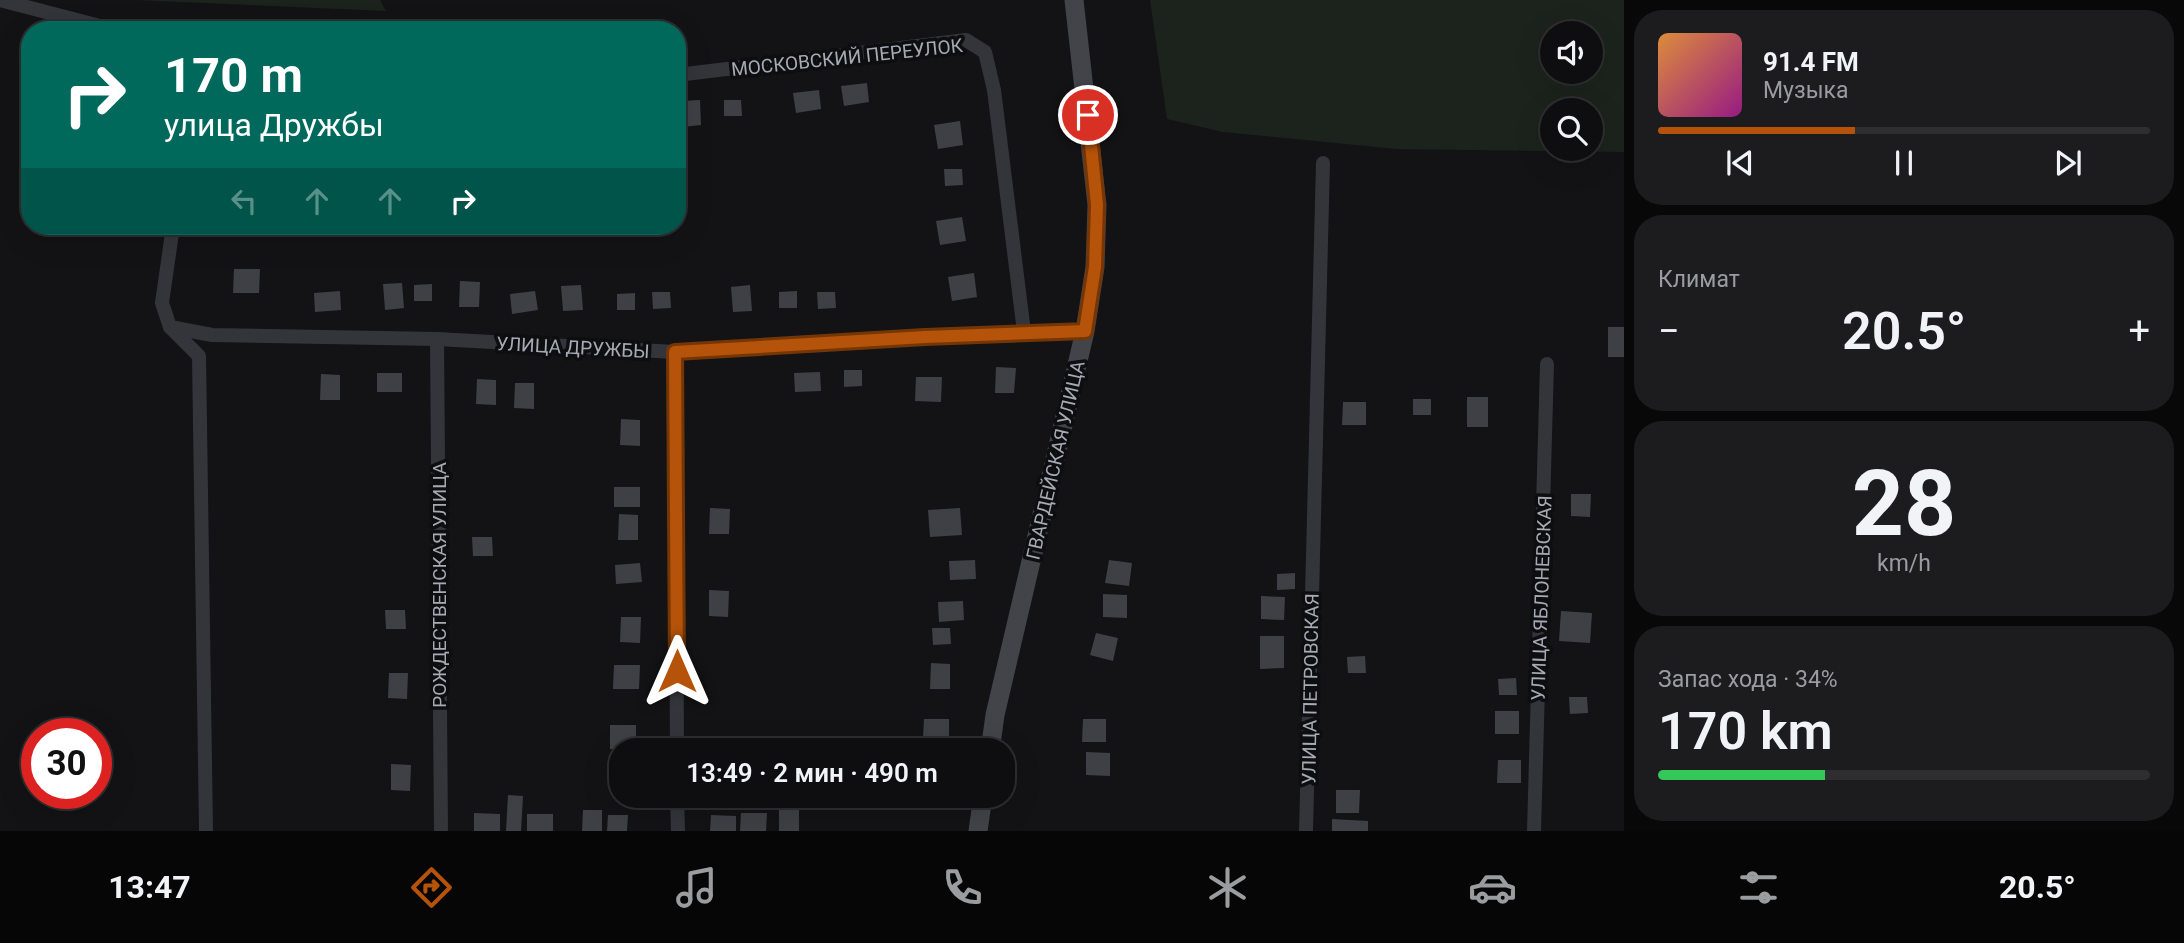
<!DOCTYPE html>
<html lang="ru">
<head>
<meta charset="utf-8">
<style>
	:root { --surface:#0e0e10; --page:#1c1c1e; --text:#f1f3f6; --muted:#9b9c9f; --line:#2e2e30; --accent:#b45309 }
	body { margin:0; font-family:Roboto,sans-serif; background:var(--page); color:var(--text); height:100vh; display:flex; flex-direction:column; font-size:26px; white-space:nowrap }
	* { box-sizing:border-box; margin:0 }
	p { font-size:23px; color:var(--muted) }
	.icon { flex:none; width:38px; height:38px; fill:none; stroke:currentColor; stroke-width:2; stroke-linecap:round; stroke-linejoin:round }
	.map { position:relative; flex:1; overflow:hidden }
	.panel { display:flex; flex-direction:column; gap:10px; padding:10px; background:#080809; width:560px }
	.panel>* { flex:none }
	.guide { position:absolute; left:21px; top:21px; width:665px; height:214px; border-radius:28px; box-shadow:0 7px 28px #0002,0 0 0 2px var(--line); background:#00695c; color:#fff; overflow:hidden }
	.buttons { position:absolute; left:1540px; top:21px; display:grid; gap:14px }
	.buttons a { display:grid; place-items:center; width:63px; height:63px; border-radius:50%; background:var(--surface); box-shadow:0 7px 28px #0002,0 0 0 2px var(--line); font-size:35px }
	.speed { position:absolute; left:21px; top:718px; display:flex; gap:14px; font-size:35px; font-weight:700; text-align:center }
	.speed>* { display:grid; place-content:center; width:91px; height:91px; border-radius:50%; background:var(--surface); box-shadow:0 7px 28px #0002,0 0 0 2px var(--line); line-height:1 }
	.speed .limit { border:10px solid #d22; background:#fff; color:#111 }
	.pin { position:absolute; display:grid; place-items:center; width:60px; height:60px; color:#fff; margin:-30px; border:4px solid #fff; border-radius:50%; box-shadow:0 2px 7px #0007 }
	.me { position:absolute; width:77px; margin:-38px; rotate:0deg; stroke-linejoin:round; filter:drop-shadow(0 0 5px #0008) }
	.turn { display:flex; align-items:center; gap:24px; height:147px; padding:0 28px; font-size:32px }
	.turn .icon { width:91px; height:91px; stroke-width:2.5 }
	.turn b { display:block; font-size:49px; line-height:60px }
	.lanes { display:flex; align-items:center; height:66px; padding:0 28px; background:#0003; justify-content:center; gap:35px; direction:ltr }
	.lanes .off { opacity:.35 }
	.big { font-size:52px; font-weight:600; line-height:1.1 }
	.panel .widget { flex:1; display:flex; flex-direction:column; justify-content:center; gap:10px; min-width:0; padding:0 24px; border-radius:28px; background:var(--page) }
	.panel .dial { align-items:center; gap:0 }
	.dial b { font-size:91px; line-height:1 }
	.song { display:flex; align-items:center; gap:21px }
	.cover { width:84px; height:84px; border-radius:10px; background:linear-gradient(135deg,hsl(30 70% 55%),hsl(310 70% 35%)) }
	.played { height:7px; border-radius:4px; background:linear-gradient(90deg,var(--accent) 40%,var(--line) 40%) }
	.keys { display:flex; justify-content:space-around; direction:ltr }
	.heat { display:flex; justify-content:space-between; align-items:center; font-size:38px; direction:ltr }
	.charge { height:10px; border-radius:5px; background:linear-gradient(90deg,#34c759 34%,var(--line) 0) }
	.trip { position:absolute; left:609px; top:738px; width:406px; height:70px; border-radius:28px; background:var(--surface); box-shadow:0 7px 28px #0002,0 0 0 2px var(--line); font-weight:600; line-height:70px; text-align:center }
	.dock { display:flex; height:112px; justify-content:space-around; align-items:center; background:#060606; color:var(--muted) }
	.dock .icon { width:49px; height:49px }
	.dock .selected { color:var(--accent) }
	.dock b { font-size:32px; color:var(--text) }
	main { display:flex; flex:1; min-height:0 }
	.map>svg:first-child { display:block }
	.green { fill:#1c231c; fill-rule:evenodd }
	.building { fill:#3f4045 }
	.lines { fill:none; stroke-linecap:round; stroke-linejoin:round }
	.street { stroke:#34353a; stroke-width:14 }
	.secondary { stroke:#42444a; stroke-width:19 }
	.route-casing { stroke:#753606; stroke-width:18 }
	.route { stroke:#b45309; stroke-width:12 }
	.labels { text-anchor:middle; stroke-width:7; stroke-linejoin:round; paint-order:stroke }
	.street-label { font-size:19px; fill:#a5aab5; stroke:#0e0e10 }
</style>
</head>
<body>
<main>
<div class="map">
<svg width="1624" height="831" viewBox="0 0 1624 831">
	<rect width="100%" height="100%" fill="#131315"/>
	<g class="green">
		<path d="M136,0H380L386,11Z"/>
		<path d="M1150,0H1624V152L1396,149L1223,132L1167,119ZM1552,33H1591V72H1552ZM1552,110H1591V149H1552Z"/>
	</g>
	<g class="building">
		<path d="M867,83L869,102L844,106L841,86Z"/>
		<path d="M819,90L821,109L796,113L793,93Z"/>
		<path d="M700,100L701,125L682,127L680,101Z"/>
		<path d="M724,100H741L742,116H724Z"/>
		<path d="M960,121L963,145L938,149L934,125Z"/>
		<path d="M944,169H962L963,185L945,186Z"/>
		<path d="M962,217L966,241L940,245L936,221Z"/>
		<path d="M234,269H260L259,293H233Z"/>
		<path d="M974,273L977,297L952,301L948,277Z"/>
		<path d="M460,281L480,282L479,307H459Z"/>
		<path d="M402,283L404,308L385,310L383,284Z"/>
		<path d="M432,284V301H414V285Z"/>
		<path d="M581,285L583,310L563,311L561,286Z"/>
		<path d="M750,285L752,311L733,312L731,287Z"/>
		<path d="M340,291L341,310L315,312L314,293Z"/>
		<path d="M535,291L538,310L512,314L510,294Z"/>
		<path d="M797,291V308H779V292Z"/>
		<path d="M652,292H670L671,308L653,309Z"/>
		<path d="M817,292H835L836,308L818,309Z"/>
		<path d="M635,293V310H617V294Z"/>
		<rect x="1608" y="327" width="16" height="30"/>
		<path d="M996,367L1016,368L1014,393H995Z"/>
		<path d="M844,370H862V386L844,387Z"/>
		<path d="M820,372L821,391L795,392L794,373Z"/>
		<rect x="377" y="373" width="25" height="19"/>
		<path d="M321,374L340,375V400H320Z"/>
		<path d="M916,377H942L941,402L915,401Z"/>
		<path d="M477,379L496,380V405L476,404Z"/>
		<path d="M515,383H534V409L514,408Z"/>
		<rect x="1467" y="397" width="21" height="30"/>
		<rect x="1413" y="399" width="18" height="16"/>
		<path d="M1343,402H1366V425H1342Z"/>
		<path d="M621,419L640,420V446L620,445Z"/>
		<rect x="614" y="487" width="26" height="20"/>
		<path d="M1571,494H1591L1590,517L1571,516Z"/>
		<path d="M710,508L730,509L729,534H709Z"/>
		<path d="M960,508L962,535L930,537L928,510Z"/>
		<path d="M619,514L638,515V540H618Z"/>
		<path d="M472,537H492L493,556H473Z"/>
		<path d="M975,560L976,579L950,580L949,561Z"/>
		<path d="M1109,560L1132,563L1129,586L1105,583Z"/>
		<path d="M640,563L642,582L616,584L615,565Z"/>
		<path d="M1295,573V589L1277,590V574Z"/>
		<path d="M709,590L729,591L728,617L709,616Z"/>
		<path d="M1103,594L1127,595V618L1103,617Z"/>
		<path d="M1261,596L1285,597L1284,620L1261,619Z"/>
		<path d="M963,601L964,620L939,622L938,602Z"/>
		<path d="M385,610H405L406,629H386Z"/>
		<path d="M1561,611L1592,613L1590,643L1559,641Z"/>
		<path d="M621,617H641L640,643L620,642Z"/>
		<path d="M932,628H950L951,644L933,645Z"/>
		<path d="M1096,633L1118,638L1113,661L1090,655Z"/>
		<path d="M1260,636H1284V668L1260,669Z"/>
		<path d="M1365,656L1366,673H1348L1347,657Z"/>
		<path d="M931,663L950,664V689H930Z"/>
		<path d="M614,665H640L639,689H613Z"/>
		<path d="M389,673H408L407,699L388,698Z"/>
		<path d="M1516,678L1517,695H1499L1498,679Z"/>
		<path d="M1569,697H1587L1588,713L1570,714Z"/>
		<rect x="1495" y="711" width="24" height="23"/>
		<path d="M924,719H949V739L923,738Z"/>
		<path d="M1083,719H1106V742H1082Z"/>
		<path d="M610,725H636V750L610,749Z"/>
		<path d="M1086,752L1110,753V776L1086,775Z"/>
		<path d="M1498,760H1521V783H1497Z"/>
		<path d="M391,764L411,765L410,791L391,790Z"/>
		<path d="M1336,790H1360L1359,813H1336Z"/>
		<path d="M508,795L523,796L521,831H506Z"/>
		<rect x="633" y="796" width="20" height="11"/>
		<rect x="779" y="809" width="20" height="22"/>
		<path d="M583,810H602V831H582Z"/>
		<path d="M474,813L500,814V831H474Z"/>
		<path d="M741,813H767L766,831H740Z"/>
		<rect x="527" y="814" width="26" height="17"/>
		<path d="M608,815H628L627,831H607Z"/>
		<path d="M711,815L736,816V831H710Z"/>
		<path d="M1332,819L1368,821V831H1332Z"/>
	</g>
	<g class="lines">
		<g class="street">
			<path d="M0,0L115,30"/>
			<path d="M677,75L966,40L985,52L994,90L1024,332"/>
			<path d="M173,226L162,303L170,327L212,335L437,339L675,352L900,338L1024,332L1085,331"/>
			<path d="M170,327L199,356L206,831"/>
			<path d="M437,339L441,831"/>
			<path d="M675,352L677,751"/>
			<path d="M677,796L678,831"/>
			<path d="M1306,831L1323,163"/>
			<path d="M1534,831L1547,364"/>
		</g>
		<g class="secondary">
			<path d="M990,751L995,715L1085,331L1095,267L1097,205L1074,0"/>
			<path d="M978,831L983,796"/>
		</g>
	</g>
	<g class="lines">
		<g class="route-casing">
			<path id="route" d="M677,671L675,352L925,337L1085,331L1095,267L1097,205L1088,115"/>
		</g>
		<use href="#route" class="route"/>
	</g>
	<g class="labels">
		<g class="street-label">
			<text transform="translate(847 57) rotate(-6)" y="7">МОСКОВСКИЙ ПЕРЕУЛОК</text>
			<text transform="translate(573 347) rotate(3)" y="7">УЛИЦА ДРУЖБЫ</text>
			<text transform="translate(1055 460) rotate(-77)" y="7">ГВАРДЕЙСКАЯ УЛИЦА</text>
			<text transform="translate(439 585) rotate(-90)" y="7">РОЖДЕСТВЕНСКАЯ УЛИЦА</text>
			<text transform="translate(1541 598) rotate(-88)" y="7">УЛИЦА ЯБЛОНЕВСКАЯ</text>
			<text transform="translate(1310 689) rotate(-89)" y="7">УЛИЦА ПЕТРОВСКАЯ</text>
		</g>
	</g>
</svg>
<div class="buttons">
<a><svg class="icon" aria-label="sound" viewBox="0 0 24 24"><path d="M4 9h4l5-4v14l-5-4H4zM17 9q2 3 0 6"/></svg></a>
<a><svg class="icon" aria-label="search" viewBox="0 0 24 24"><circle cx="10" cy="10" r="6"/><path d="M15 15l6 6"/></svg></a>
</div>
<div class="speed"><div class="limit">30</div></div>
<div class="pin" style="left:1088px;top:115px;background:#d93025"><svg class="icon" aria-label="arrive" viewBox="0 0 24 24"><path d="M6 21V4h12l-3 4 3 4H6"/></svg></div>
<svg class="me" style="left:677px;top:671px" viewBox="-20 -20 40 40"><path d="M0-17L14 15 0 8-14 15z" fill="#b45309" stroke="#fff" stroke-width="4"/></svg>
<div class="trip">13:49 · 2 мин · 490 m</div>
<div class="guide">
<div class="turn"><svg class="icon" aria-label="right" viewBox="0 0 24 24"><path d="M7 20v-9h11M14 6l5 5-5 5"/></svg><div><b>170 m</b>улица Дружбы</div></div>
<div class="lanes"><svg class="icon off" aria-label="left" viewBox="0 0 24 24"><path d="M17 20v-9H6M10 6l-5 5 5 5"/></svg><svg class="icon off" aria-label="ahead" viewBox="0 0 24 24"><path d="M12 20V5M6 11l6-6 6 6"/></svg><svg class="icon off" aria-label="ahead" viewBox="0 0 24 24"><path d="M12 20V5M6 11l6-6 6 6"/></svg><svg class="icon" aria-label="right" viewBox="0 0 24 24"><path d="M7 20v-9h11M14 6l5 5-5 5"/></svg></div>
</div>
</div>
<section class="panel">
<div class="widget">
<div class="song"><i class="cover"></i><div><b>91.4 FM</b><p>Музыка</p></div></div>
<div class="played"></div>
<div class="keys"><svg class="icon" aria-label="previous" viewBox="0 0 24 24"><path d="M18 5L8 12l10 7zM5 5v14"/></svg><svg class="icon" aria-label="pause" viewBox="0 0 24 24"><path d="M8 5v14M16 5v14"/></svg><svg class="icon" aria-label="next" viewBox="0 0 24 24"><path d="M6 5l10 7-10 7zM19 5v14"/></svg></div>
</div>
<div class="widget"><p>Климат</p>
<div class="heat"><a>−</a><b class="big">20.5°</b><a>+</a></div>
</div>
<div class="widget dial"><b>28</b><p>km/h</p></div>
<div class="widget"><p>Запас хода · 34%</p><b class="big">170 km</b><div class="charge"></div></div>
</section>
</main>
<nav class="dock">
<b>13:47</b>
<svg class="icon selected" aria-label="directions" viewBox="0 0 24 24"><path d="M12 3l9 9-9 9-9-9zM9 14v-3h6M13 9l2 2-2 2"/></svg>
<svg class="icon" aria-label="music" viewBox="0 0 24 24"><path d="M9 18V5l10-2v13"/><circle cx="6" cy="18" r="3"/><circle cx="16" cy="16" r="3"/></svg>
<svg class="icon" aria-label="phone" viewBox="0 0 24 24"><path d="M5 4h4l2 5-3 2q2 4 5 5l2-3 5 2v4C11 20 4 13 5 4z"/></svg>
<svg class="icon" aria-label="climate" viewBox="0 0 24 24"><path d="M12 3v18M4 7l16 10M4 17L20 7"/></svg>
<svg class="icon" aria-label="car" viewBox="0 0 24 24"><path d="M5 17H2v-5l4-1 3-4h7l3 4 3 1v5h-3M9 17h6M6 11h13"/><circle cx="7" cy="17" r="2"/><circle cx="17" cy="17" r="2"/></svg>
<svg class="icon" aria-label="filters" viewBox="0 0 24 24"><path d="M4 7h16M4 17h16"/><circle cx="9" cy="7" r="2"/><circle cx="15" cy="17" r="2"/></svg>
<b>20.5°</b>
</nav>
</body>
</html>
